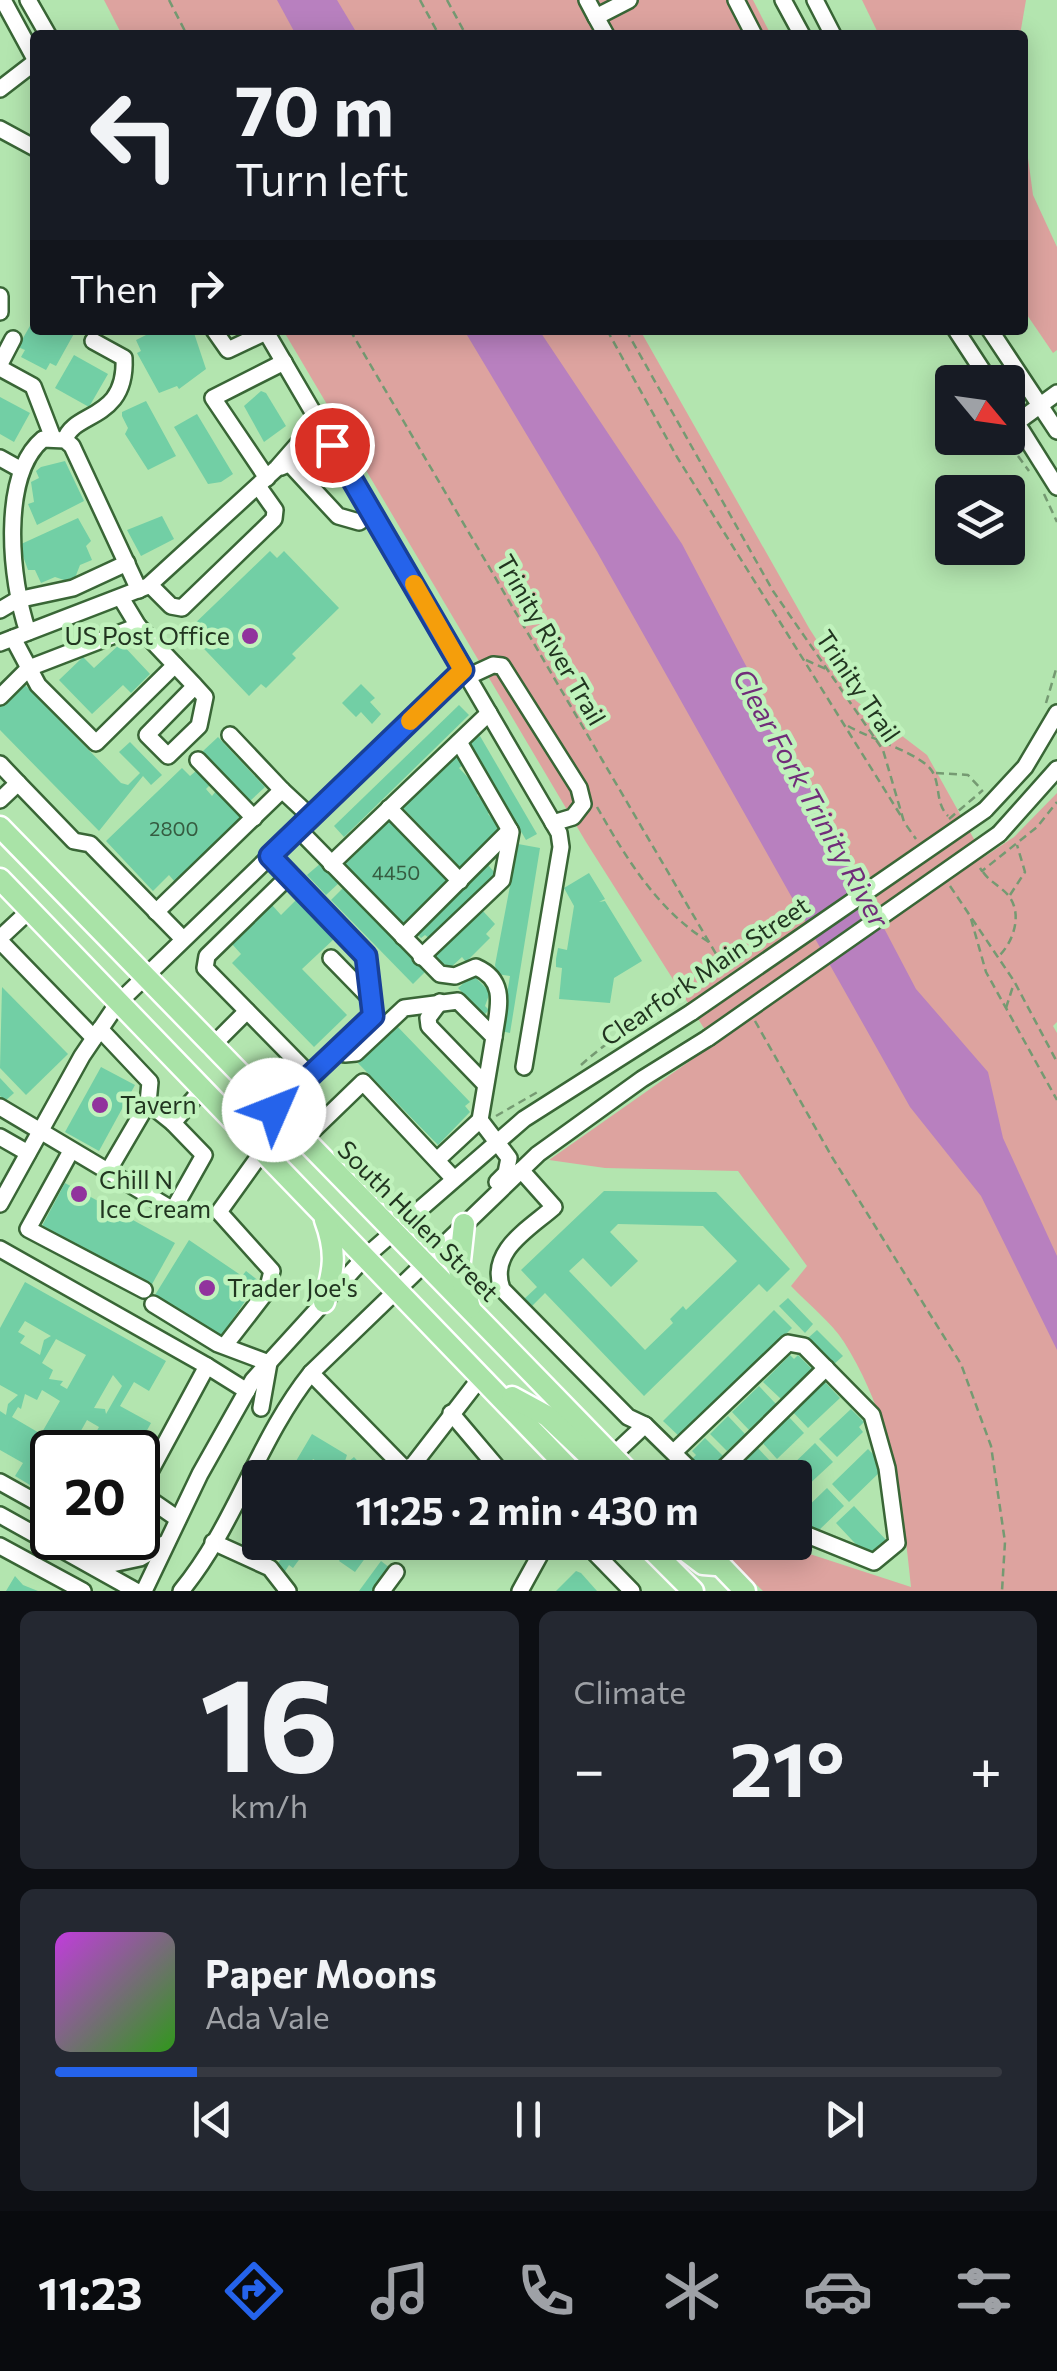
<!DOCTYPE html>
<html lang="en">
<head>
<meta charset="utf-8">
<style>
	:root { --surface:#171b24; --page:#242831; --text:#f1f3f6; --muted:#9ea1a6; --line:#363941; --accent:#2563eb }
	body { margin:0; font-family:Commissioner,sans-serif; background:var(--page); color:var(--text); height:100vh; display:flex; flex-direction:column; font-size:38px; white-space:nowrap }
	* { box-sizing:border-box; margin:0 }
	p { font-size:32px; color:var(--muted) }
	.icon { flex:none; width:55px; height:55px; fill:none; stroke:currentColor; stroke-width:2; stroke-linecap:round; stroke-linejoin:round }
	.map { position:relative; height:1591px; overflow:hidden }
	.drawer { display:flex; flex-direction:column; gap:20px; padding:20px; background:#0d0f14; flex:1 }
	.drawer>* { flex:none }
	.banner { position:absolute; left:30px; top:30px; width:998px; height:305px; border-radius:10px; box-shadow:0 5px 25px #0003; background:#171b24; color:var(--text); overflow:hidden }
	.needle { width:65px; rotate:119deg }
	.controls { position:absolute; left:935px; top:365px; display:grid; gap:20px }
	.controls a { display:grid; place-items:center; width:90px; height:90px; border-radius:10px; background:var(--surface); box-shadow:0 5px 25px #0003; font-size:50px }
	.speed { position:absolute; left:30px; top:1430px; display:flex; gap:20px; font-size:50px; font-weight:700; text-align:center }
	.speed>* { display:grid; place-content:center; width:130px; height:130px; border-radius:50%; background:var(--surface); box-shadow:0 5px 25px #0003; line-height:1 }
	.speed .limit { border:5px solid #111; border-radius:15px; background:#fff; color:#111 }
	.pin { position:absolute; display:grid; place-items:center; width:85px; height:85px; color:#fff; margin:-42px; border:5px solid #fff; border-radius:50%; box-shadow:0 2px 10px #0007 }
	.me { position:absolute; width:110px; margin:-55px; rotate:46deg; stroke-linejoin:round; filter:drop-shadow(0 0 8px #0008) }
	.turn { display:flex; align-items:center; gap:35px; height:210px; padding:0 40px; font-size:45px }
	.turn .icon { width:130px; height:130px; stroke-width:2.5 }
	.turn b { display:block; font-size:70px; line-height:85px }
	.then { display:flex; align-items:center; height:95px; padding:0 40px; background:#0003; gap:20px; font-size:38px }
	.big { font-size:75px; font-weight:700; line-height:1.1 }
	.drawer .widget { flex:1; display:flex; flex-direction:column; justify-content:center; gap:15px; min-width:0; padding:0 35px; border-radius:15px; background:var(--page) }
	.drawer .dial { align-items:center; gap:0 }
	.dial b { font-size:130px; line-height:1 }
	.song { display:flex; align-items:center; gap:30px }
	.cover { width:120px; height:120px; border-radius:15px; background:linear-gradient(135deg,hsl(290 70% 55%),hsl(110 70% 35%)) }
	.played { height:10px; border-radius:5px; background:linear-gradient(90deg,var(--accent) 15%,var(--line) 15%) }
	.keys { display:flex; justify-content:space-around; direction:ltr }
	.heat { display:flex; justify-content:space-between; align-items:center; font-size:55px; direction:ltr }
	.drawer .tiles { flex:1; display:grid; gap:20px; grid-template-columns:1fr 1fr }
	.widget:last-child { grid-column:span 2 }
	.trip { position:absolute; left:242px; top:1460px; width:570px; height:100px; border-radius:10px; background:var(--surface); box-shadow:0 5px 25px #0003; font-weight:700; line-height:100px; text-align:center }
	.tabs { display:flex; height:160px; justify-content:space-around; align-items:center; background:#090b0e; color:var(--muted) }
	.tabs .icon { width:70px; height:70px }
	.tabs .on { color:var(--accent) }
	.tabs b { font-size:45px; color:var(--text) }
	.map>svg:first-child { display:block }
	.green { fill:#dda39f }
	.water { fill:#b880bf }
	.building { fill:#72cfa5; fill-rule:evenodd }
	.lines { fill:none; stroke-linecap:round; stroke-linejoin:round }
	.minor-casing { stroke:#396636; stroke-width:20 }
	.major-casing { stroke:#fff; stroke-width:25 }
	.path { stroke:#759a72; stroke-width:2.5; stroke-dasharray:8 5; stroke-linecap:butt }
	.minor { stroke:#fff; stroke-width:15 }
	.major { stroke:#a9e3a7; stroke-width:20 }
	.minor-bridge-casing { stroke:#396636; stroke-width:20; stroke-linecap:butt }
	.minor-bridge { stroke:#fff; stroke-width:15 }
	.route-casing { stroke:#184099; stroke-width:25 }
	.route { stroke:#2563eb; stroke-width:18 }
	.slow { stroke:#f59e0b; stroke-width:18 }
	.poi-dot { fill:#91339d; stroke:#c0f2bc; stroke-width:4 }
	.labels { text-anchor:middle; stroke-width:9; stroke-linejoin:round; paint-order:stroke }
	.number-label { font-size:20px; fill:#355c41 }
	.poi-label { font-size:25px; fill:#213520; stroke:#c0f2bc; text-anchor:start }
	.street-label { font-size:25px; fill:#213520; stroke:#c0f2bc }
	.water-label { font-size:28px; font-style:italic; fill:#702d79; stroke:#c0f2bc }
</style>
</head>
<body>
<div class="map">
<svg width="1057" height="1591" viewBox="0 0 1057 1591">
	<rect width="100%" height="100%" fill="#b3e5af"/>
	<g class="green">
		<path d="M104,0H753L771,35H122Z"/>
		<path d="M862,0H1026L1020,35H879Z"/>
		<path d="M1023,121L1033,195L1057,247V350L1053,353L1023,309Z"/>
		<path d="M283,330H640L809,628L855,700L927,755L984,857L1014,837L1057,793V1022L1053,1026L1057,1033V1591H763L713,1543H776L911,1587C902,1500 892,1418 844,1342C831,1322 808,1304 791,1286L807,1266L738,1171L605,1168L549,1160L714,1044L586,842Z"/>
	</g>
	<g class="water">
		<path d="M277,0H337L358,35H296Z"/>
		<path d="M464,330H539L682,544L916,989L988,1072L1003,1138L1057,1256V1350L981,1196L910,1107L597,552Z"/>
	</g>
	<g class="building">
		<path d="M35,317V330H76L56,366L50,363L46,370L21,357L25,350L18,347Z"/>
		<path d="M146,330H193L206,369L179,389L177,386L159,393L137,353L141,351L136,340L148,334Z"/>
		<path d="M74,355L108,374L89,407L55,388Z"/>
		<path d="M261,391L266,393L286,426L264,442L244,406Z"/>
		<path d="M0,397L30,413L14,442L0,434Z"/>
		<path d="M146,401L176,456L148,470L125,434L128,428L122,416V412Z"/>
		<path d="M197,414L233,474L221,482L208,484L174,427Z"/>
		<path d="M65,461L84,501L37,525L28,504L34,502L31,482L39,478L36,471L41,467Z"/>
		<path d="M162,516L174,539L141,556L127,530Z"/>
		<path d="M78,518L91,541L86,546L92,560L80,565L73,583L55,577L41,583L35,570H28L19,545Z"/>
		<path d="M270,551L277,558L284,551L339,608L292,654L296,658L266,688L261,684L249,696L187,631Z"/>
		<path d="M121,643L150,674L131,693L123,685L92,714L59,680L83,657L94,668Z"/>
		<path d="M361,684L375,698L370,702L381,714L372,724L361,712L356,717L342,703Z"/>
		<path d="M25,685L121,783L128,785L140,773L119,752L130,742L162,775L151,785L143,776L99,831L0,730V703L3,706Z"/>
		<path d="M459,705L469,715L344,837L334,826Z"/>
		<path d="M480,736L537,834L526,840L469,743Z"/>
		<path d="M218,737L265,787L249,802L202,752Z"/>
		<path d="M456,755L464,764L459,768L481,791L477,795L492,810L488,814L501,828L461,868L402,807Z"/>
		<path d="M182,768L190,776L196,771L210,785L206,789L212,796L216,791L241,817L175,882L169,875L153,891L106,841Z"/>
		<path d="M389,821L448,882L403,926L344,865Z"/>
		<path d="M518,844L540,848L510,1033L501,1031L510,976L497,974L495,965Z"/>
		<path d="M321,863L340,882L326,895L307,875Z"/>
		<path d="M488,865L496,874L430,939L425,935L421,938L417,934Z"/>
		<path d="M589,873L605,899L599,902L605,901L642,961L614,978L610,1003L559,999L562,968L556,967V959L558,948L567,950L574,906L564,888Z"/>
		<path d="M344,887L426,971L413,984L331,900Z"/>
		<path d="M296,900L334,939L302,969L347,1015L314,1047L232,963L241,954L232,944L272,905L281,915Z"/>
		<path d="M482,910L495,924L486,934L490,938L466,962L462,957L449,969L445,964L441,967L433,958Z"/>
		<path d="M473,975L490,992L485,1006L489,1010L484,1015L458,988Z"/>
		<path d="M2,987L68,1054L26,1095L0,1068Z"/>
		<path d="M395,1024L470,1102L465,1106L470,1112L438,1145L356,1061Z"/>
		<path d="M101,1067L135,1085L99,1151L65,1132Z"/>
		<path d="M0,1078L14,1093L5,1101L0,1096Z"/>
		<path d="M65,1183L175,1243L151,1286L42,1226Z"/>
		<path d="M604,1191L716,1192L790,1269L767,1292L759,1284L644,1396L545,1293L531,1307L523,1300L537,1287L521,1270ZM618,1224L703,1226L737,1261L686,1310L683,1306L670,1319L673,1323L645,1350L569,1271L583,1258L611,1287L638,1261L610,1232Z"/>
		<path d="M189,1240L242,1276L246,1271L259,1281L219,1339L155,1295Z"/>
		<path d="M25,1282L166,1361L149,1391L134,1382L120,1406L151,1423L135,1452L103,1437L94,1452H85L99,1427L87,1420L69,1452H52V1479L43,1474L35,1488L15,1476L23,1463L0,1450V1411L6,1415L8,1404L18,1395L0,1385V1328ZM25,1321L51,1336L44,1340L40,1355L20,1343L25,1336L18,1332ZM56,1339L86,1355L67,1389L60,1385L63,1381L49,1379L53,1370L42,1363ZM113,1375L122,1386L106,1414L105,1409L94,1408ZM42,1390L60,1401L41,1434L12,1417L18,1407L21,1409L25,1394L37,1400Z"/>
		<path d="M788,1298L813,1324L805,1333L779,1306Z"/>
		<path d="M774,1310L792,1328L681,1438L663,1421Z"/>
		<path d="M817,1330L843,1356L833,1365L808,1338Z"/>
		<path d="M790,1355L794,1359L798,1355L812,1369L781,1399L763,1382Z"/>
		<path d="M823,1380L840,1398L808,1428L791,1410Z"/>
		<path d="M759,1386L776,1404L749,1430L732,1412Z"/>
		<path d="M851,1409L864,1422L859,1427L863,1432L837,1457L819,1439Z"/>
		<path d="M787,1415L804,1433L777,1459L760,1440Z"/>
		<path d="M728,1416L745,1434L727,1451L710,1434Z"/>
		<path d="M312,1434L347,1455L345,1461L338,1473L313,1459L302,1478H286Z"/>
		<path d="M705,1438L723,1456L705,1473L692,1459L696,1455L692,1451Z"/>
		<path d="M815,1443L833,1462L805,1488L788,1469Z"/>
		<path d="M755,1445L773,1464L758,1478H722Z"/>
		<path d="M868,1449L881,1462L876,1467L881,1471L849,1502L832,1484Z"/>
		<path d="M354,1457L373,1478H363L348,1462Z"/>
		<path d="M827,1488L844,1506L817,1532L813,1528L809,1531L796,1518Z"/>
		<path d="M854,1506L888,1542L875,1555L870,1550L866,1555L836,1523Z"/>
		<path d="M260,1524V1542H312L293,1568L289,1565L284,1573L275,1567L282,1558L272,1560L247,1542Z"/>
		<path d="M342,1542H377L355,1572L339,1561L349,1547Z"/>
		<path d="M441,1542H464L468,1545L460,1556Z"/>
		<path d="M381,1561L390,1568L373,1591H359Z"/>
		<path d="M576,1571L581,1573L597,1591H556Z"/>
		<path d="M15,1576L23,1585L38,1591H6Z"/>
	</g>
	<g class="lines">
		<g class="minor-casing">
			<g id="minor">
				<path d="M3,0L35,59"/>
				<path d="M28,0L48,35"/>
				<path d="M587,0L596,17L629,0"/>
				<path d="M736,0L754,35"/>
				<path d="M783,0L802,35"/>
				<path d="M815,0L833,35"/>
				<path d="M596,17L606,35"/>
				<path d="M0,89L35,62"/>
				<path d="M0,129L35,148"/>
				<path d="M0,296V312"/>
				<path d="M214,330L228,350L266,332"/>
				<path d="M265,330L559,833L561,847L524,1067"/>
				<path d="M956,330L990,382"/>
				<path d="M990,330L1057,431"/>
				<path d="M0,364L13,339"/>
				<path d="M0,368L33,386L53,438"/>
				<path d="M1008,409L1057,487"/>
				<path d="M1016,423L1057,393"/>
				<path d="M65,440C73,411 127,421 124,358L93,341"/>
				<path d="M0,458L18,468"/>
				<path d="M289,463L338,516L359,522L372,513"/>
				<path d="M281,467L332,445"/>
				<path d="M267,478L213,398L284,362"/>
				<path d="M150,585L171,606L182,608L274,519L275,510L258,486"/>
				<path d="M0,610L17,600L73,588L127,563"/>
				<path d="M28,632C10,580 0,475 43,439L65,440L72,446L139,590"/>
				<path d="M13,638L38,685L96,743L175,665L138,626"/>
				<path d="M0,643L148,586L277,468L318,421"/>
				<path d="M175,665L195,686L147,735L168,756L199,726L205,697L195,686"/>
				<path d="M467,677L493,665L502,666L579,788L583,804L573,817L553,823"/>
				<path d="M0,697L29,668L138,626L121,598"/>
				<path d="M230,735L282,790"/>
				<path d="M198,760L254,818"/>
				<path d="M0,764L18,783"/>
				<path d="M0,800L18,783L74,841L90,844L183,939"/>
				<path d="M389,808L460,881"/>
				<path d="M985,810L1025,767L1057,713"/>
				<path d="M298,829L440,974L455,976L476,967C508,981 498,1008 494,1037"/>
				<path d="M999,834L1057,769"/>
				<path d="M269,856L367,956L373,1016L274,1111"/>
				<path d="M331,864L489,713"/>
				<path d="M289,876L207,956L205,968L310,1075"/>
				<path d="M156,912L282,790L311,817"/>
				<path d="M403,937L510,830"/>
				<path d="M0,938L30,910"/>
				<path d="M0,941L94,1038"/>
				<path d="M421,957L502,880L511,832L459,742"/>
				<path d="M331,958L371,999"/>
				<path d="M440,1002L428,1018L429,1026L485,1084"/>
				<path d="M100,1029L150,1082L148,1103"/>
				<path d="M211,1047L247,1011"/>
				<path d="M338,1049L345,1054L356,1053L404,1008L458,1001L494,1037L480,1120L509,1158L506,1173L497,1182"/>
				<path d="M0,1107L173,1210L204,1155L173,1123L202,1089"/>
				<path d="M0,1137L28,1153"/>
				<path d="M303,1140L363,1082L454,1179"/>
				<path d="M71,1151L28,1229L144,1290"/>
				<path d="M437,1160L480,1120"/>
				<path d="M521,1170L554,1207C529,1229 488,1251 502,1289L628,1417L645,1425"/>
				<path d="M107,1173L148,1103L173,1123"/>
				<path d="M0,1204L82,1056L118,1003L463,670"/>
				<path d="M0,1249L207,1366L139,1492L178,1519"/>
				<path d="M153,1304L218,1344L269,1363L261,1408"/>
				<path d="M226,1344L267,1291L272,1271L219,1212L262,1152"/>
				<path d="M207,1366L247,1391"/>
				<path d="M311,1373L405,1469L413,1465L481,1377"/>
				<path d="M451,1413L506,1478"/>
				<path d="M674,1452L788,1343L804,1346L872,1415L887,1468L897,1543L874,1562L795,1530"/>
				<path d="M612,1456L645,1425L699,1478"/>
				<path d="M714,1478L826,1368"/>
				<path d="M0,1482L52,1511"/>
				<path d="M0,1515L136,1591"/>
				<path d="M213,1542L270,1568L288,1591"/>
				<path d="M0,1546L83,1591"/>
				<path d="M592,1550L632,1591"/>
				<path d="M98,1567L140,1558L164,1544"/>
				<path d="M145,1589L200,1474L253,1380L365,1257L524,1119L692,1012"/>
				<path d="M181,1591C235,1526 258,1439 311,1373L538,1154L642,1079L708,1038"/>
				<path d="M382,1591L396,1572"/>
				<path d="M520,1591L547,1542"/>
			</g>
		</g>
		<g class="major-casing">
			<g id="major">
				<path d="M0,827L634,1478"/>
				<path d="M0,879L578,1478"/>
				<path d="M464,1224L459,1270L470,1308"/>
				<path d="M324,1302C334,1271 337,1252 325,1220"/>
				<path d="M512,1397L547,1416L587,1454L612,1456"/>
				<path d="M644,1542L693,1591"/>
				<path d="M674,1542L703,1564L716,1565"/>
				<path d="M698,1542L745,1591"/>
			</g>
		</g>
		<g class="path">
			<path d="M169,0L187,35"/>
			<path d="M420,0L439,35"/>
			<path d="M447,0L466,35"/>
			<path d="M350,330L726,971"/>
			<path d="M607,330L677,457L901,816"/>
			<path d="M626,330L773,591L883,750L904,822L916,839"/>
			<path d="M1018,456L1029,471"/>
			<path d="M1044,494L1057,522"/>
			<path d="M806,660L826,669"/>
			<path d="M1046,703L1057,666"/>
			<path d="M848,726C868,738 922,754 932,771C941,786 935,803 948,816"/>
			<path d="M936,773L968,775L981,789"/>
			<path d="M597,807C626,858 658,911 709,942"/>
			<path d="M949,819L983,790"/>
			<path d="M980,868L982,871L1037,827L1057,802"/>
			<path d="M983,872C990,882 1000,886 1008,895C1023,913 1014,941 999,956"/>
			<path d="M950,886L1014,981L1057,1062"/>
			<path d="M1010,895L1025,872L1017,845"/>
			<path d="M971,919L986,972L1057,1100"/>
			<path d="M1006,1008L1014,983"/>
			<path d="M755,1021L832,1157L961,1364L991,1446L1005,1542L1002,1591"/>
			<path d="M581,1065C623,1027 676,1000 723,968"/>
			<path d="M496,1116L541,1090"/>
		</g>
		<use href="#minor" class="minor"/>
		<use href="#major" class="major"/>
		<g class="minor-bridge-casing">
			<g id="minor-bridge">
				<path d="M692,1012L985,810"/>
				<path d="M708,1038L999,834"/>
			</g>
		</g>
		<use href="#minor-bridge" class="minor-bridge"/>
	</g>
	<g class="lines">
		<g class="route-casing">
			<path id="route" d="M274,1110L373,1016L366,956L270,856L463,670L332,445"/>
		</g>
		<use href="#route" class="route"/>
		<path class="slow" d="M410,721L463,670L414,584"/>
	</g>
	<g class="poi-dot">
		<circle cx="250" cy="636" r="10"/>
		<circle cx="100" cy="1105" r="10"/>
		<circle cx="79" cy="1194" r="10"/>
		<circle cx="207" cy="1288" r="10"/>
	</g>
	<g class="labels">
		<g class="number-label">
			<text x="174" y="836">2800</text>
			<text x="396" y="880">4450</text>
		</g>
		<g class="poi-label">
			<text x="230" y="645" text-anchor="end">US Post Office</text>
			<text x="120" y="1114">Tavern</text>
			<text x="99" y="1189">Chill N<tspan x="99" dy="29">Ice Cream</tspan></text>
			<text x="227" y="1297">Trader Joe's</text>
		</g>
		<g class="street-label">
			<text transform="translate(551 640) rotate(60)" y="9">Trinity River Trail</text>
			<text transform="translate(858 686) rotate(56)" y="9">Trinity Trail</text>
			<text transform="translate(705 971) rotate(-34)" y="9">Clearfork Main Street</text>
			<text transform="translate(418 1221) rotate(45)" y="9">South Hulen Street</text>
		</g>
		<g class="water-label">
			<text transform="translate(811 798) rotate(61)" y="10">Clear Fork Trinity River</text>
		</g>
	</g>
</svg>
<div class="controls">
<a><svg class="needle" viewBox="-14 -14 28 28"><path d="M0-13l5 13h-10z" fill="#e53935"/><path d="M0 13l5-13h-10z" fill="#9ea1a6"/></svg></a>
<a><svg class="icon" aria-label="layers" viewBox="0 0 24 24"><path d="M12 4l9 5-9 5-9-5zM3 14l9 5 9-5"/></svg></a>
</div>
<div class="speed"><div class="limit">20</div></div>
<div class="pin" style="left:332px;top:445px;background:#d93025"><svg class="icon" aria-label="arrive" viewBox="0 0 24 24"><path d="M6 21V4h12l-3 4 3 4H6"/></svg></div>
<svg class="me" style="left:274px;top:1110px" viewBox="-20 -20 40 40"><circle r="19" fill="#fff"/><path d="M0-13L10 11 0 6-10 11z" fill="#2563eb"/></svg>
<div class="trip">11:25 · 2 min · 430 m</div>
<div class="banner">
<div class="turn"><svg class="icon" aria-label="left" viewBox="0 0 24 24"><path d="M17 20v-9H6M10 6l-5 5 5 5"/></svg><div><b>70 m</b>Turn left</div></div>
<div class="then">Then<svg class="icon" aria-label="right" viewBox="0 0 24 24"><path d="M7 20v-9h11M14 6l5 5-5 5"/></svg></div>
</div>
</div>
<section class="drawer">
<div class="tiles">
<div class="widget dial"><b>16</b><p>km/h</p></div>
<div class="widget"><p>Climate</p>
<div class="heat"><a>−</a><b class="big">21°</b><a>+</a></div>
</div>
<div class="widget">
<div class="song"><i class="cover"></i><div><b>Paper Moons</b><p>Ada Vale</p></div></div>
<div class="played"></div>
<div class="keys"><svg class="icon" aria-label="previous" viewBox="0 0 24 24"><path d="M18 5L8 12l10 7zM5 5v14"/></svg><svg class="icon" aria-label="pause" viewBox="0 0 24 24"><path d="M8 5v14M16 5v14"/></svg><svg class="icon" aria-label="next" viewBox="0 0 24 24"><path d="M6 5l10 7-10 7zM19 5v14"/></svg></div>
</div>
</div>
</section>
<nav class="tabs">
<b>11:23</b>
<svg class="icon on" aria-label="directions" viewBox="0 0 24 24"><path d="M12 3l9 9-9 9-9-9zM9 14v-3h6M13 9l2 2-2 2"/></svg>
<svg class="icon" aria-label="music" viewBox="0 0 24 24"><path d="M9 18V5l10-2v13"/><circle cx="6" cy="18" r="3"/><circle cx="16" cy="16" r="3"/></svg>
<svg class="icon" aria-label="phone" viewBox="0 0 24 24"><path d="M5 4h4l2 5-3 2q2 4 5 5l2-3 5 2v4C11 20 4 13 5 4z"/></svg>
<svg class="icon" aria-label="climate" viewBox="0 0 24 24"><path d="M12 3v18M4 7l16 10M4 17L20 7"/></svg>
<svg class="icon" aria-label="car" viewBox="0 0 24 24"><path d="M5 17H2v-5l4-1 3-4h7l3 4 3 1v5h-3M9 17h6M6 11h13"/><circle cx="7" cy="17" r="2"/><circle cx="17" cy="17" r="2"/></svg>
<svg class="icon" aria-label="filters" viewBox="0 0 24 24"><path d="M4 7h16M4 17h16"/><circle cx="9" cy="7" r="2"/><circle cx="15" cy="17" r="2"/></svg>
</nav>
</body>
</html>
